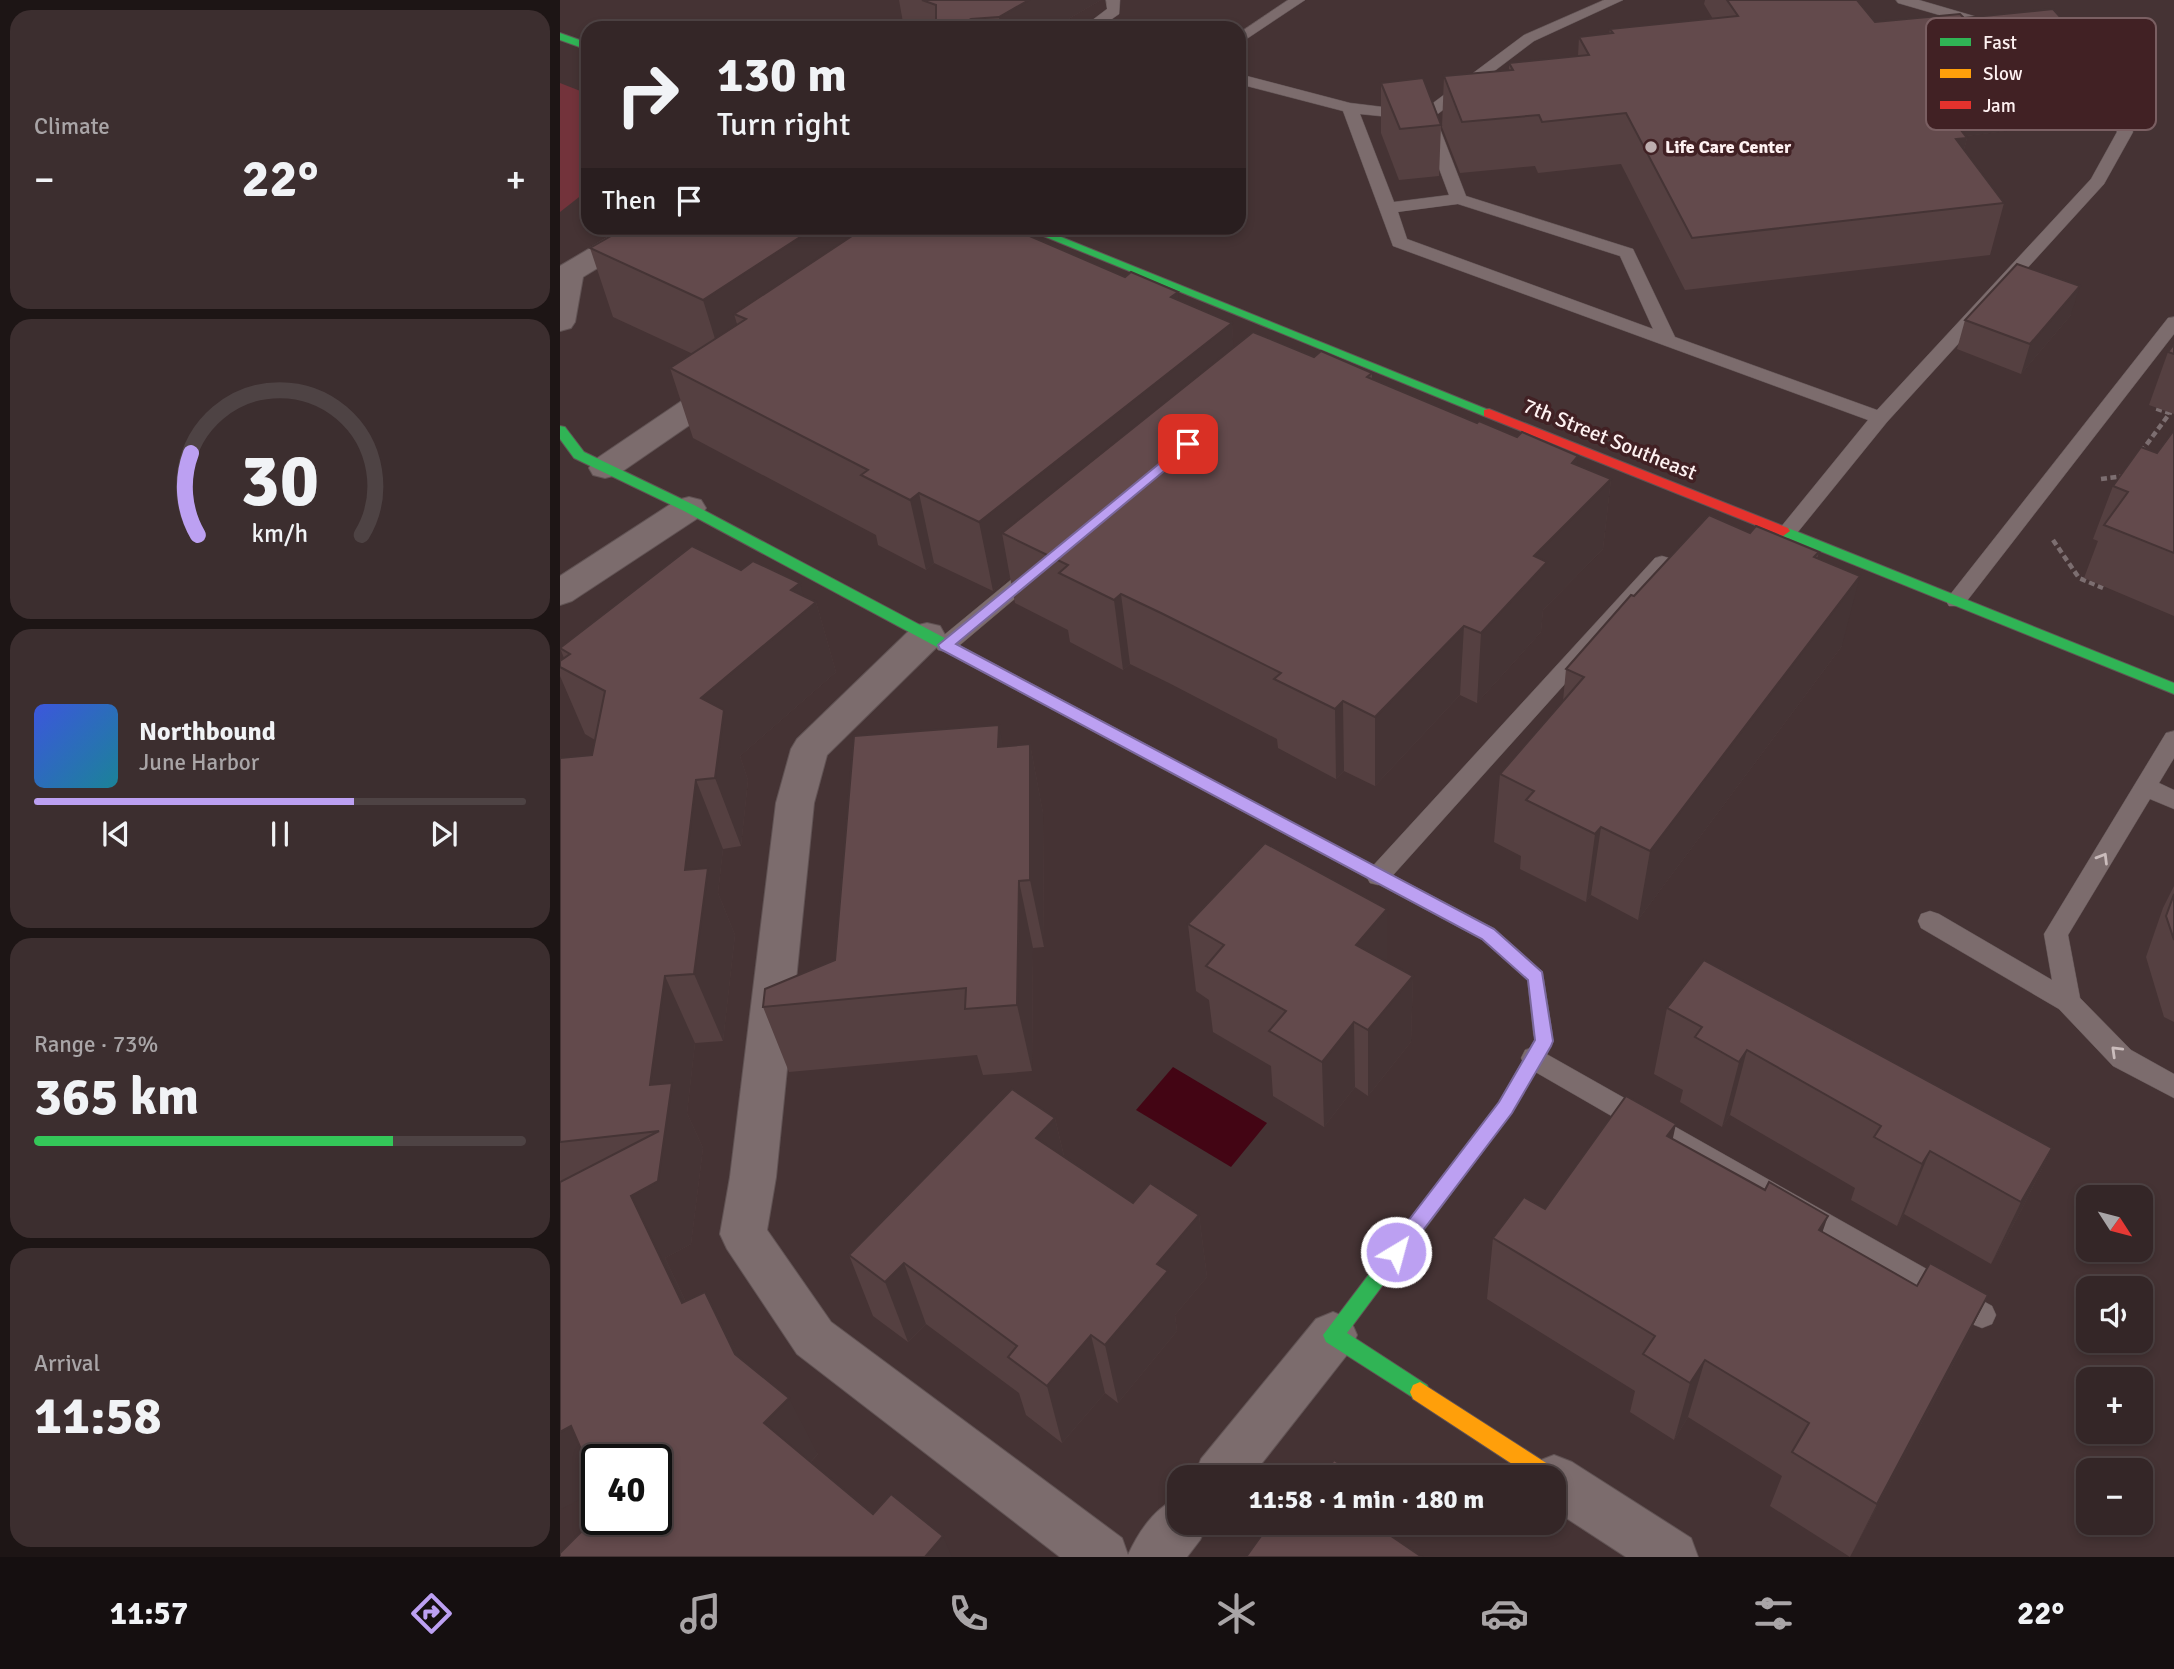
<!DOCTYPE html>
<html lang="en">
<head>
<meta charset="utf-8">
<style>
	:root { --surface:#342627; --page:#3c2e2f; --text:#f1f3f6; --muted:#a9a5a7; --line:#4e4344; --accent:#bca0f2 }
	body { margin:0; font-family:Signika,sans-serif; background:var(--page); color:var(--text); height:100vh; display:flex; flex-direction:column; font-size:26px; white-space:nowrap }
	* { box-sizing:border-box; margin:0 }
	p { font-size:23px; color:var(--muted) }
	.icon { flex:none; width:38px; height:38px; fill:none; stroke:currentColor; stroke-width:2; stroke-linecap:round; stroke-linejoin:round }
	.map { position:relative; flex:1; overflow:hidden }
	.drawer { display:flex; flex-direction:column; gap:10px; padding:10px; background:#1d1515; width:560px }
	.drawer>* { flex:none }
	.hud { position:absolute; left:21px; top:21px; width:665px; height:214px; border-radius:21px; box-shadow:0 4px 10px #0003,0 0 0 2px var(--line); background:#342627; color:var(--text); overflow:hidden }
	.needle { width:46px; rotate:126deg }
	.fabs { position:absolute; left:1516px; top:1185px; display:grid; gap:14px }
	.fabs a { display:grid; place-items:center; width:77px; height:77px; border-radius:14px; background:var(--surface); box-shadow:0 4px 10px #0003,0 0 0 2px var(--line); font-size:35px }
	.speed { position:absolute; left:21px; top:1444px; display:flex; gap:14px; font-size:35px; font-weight:700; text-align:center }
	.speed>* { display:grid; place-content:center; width:91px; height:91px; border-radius:50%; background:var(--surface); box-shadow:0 4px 10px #0003,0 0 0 2px var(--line); line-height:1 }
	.speed .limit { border:4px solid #111; border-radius:10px; background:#fff; color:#111 }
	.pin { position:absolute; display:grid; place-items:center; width:60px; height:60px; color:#fff; margin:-30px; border-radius:14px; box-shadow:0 4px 10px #0006 }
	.me { position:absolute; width:77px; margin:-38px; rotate:37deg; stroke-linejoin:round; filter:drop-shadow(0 0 5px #0008) }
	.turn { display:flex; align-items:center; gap:24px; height:147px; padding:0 21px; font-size:32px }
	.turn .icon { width:91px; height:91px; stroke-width:2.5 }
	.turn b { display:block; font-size:49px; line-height:60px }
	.then { display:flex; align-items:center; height:66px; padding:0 21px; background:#0003; gap:14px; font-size:26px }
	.big { font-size:52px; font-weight:800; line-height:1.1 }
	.drawer .card { flex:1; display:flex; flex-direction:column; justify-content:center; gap:10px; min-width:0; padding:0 24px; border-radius:21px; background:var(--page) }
	.drawer .dial { align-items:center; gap:0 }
	.dial svg { height:182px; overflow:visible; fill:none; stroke:var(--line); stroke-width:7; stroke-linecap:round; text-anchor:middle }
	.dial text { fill:var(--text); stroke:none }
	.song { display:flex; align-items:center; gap:21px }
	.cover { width:84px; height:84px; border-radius:10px; background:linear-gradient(135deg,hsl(230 70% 55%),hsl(190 70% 35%)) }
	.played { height:7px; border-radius:4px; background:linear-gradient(90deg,var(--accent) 65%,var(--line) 65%) }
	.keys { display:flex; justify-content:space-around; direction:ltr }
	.heat { display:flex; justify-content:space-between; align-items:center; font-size:38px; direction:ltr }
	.charge { height:10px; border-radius:5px; background:linear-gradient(90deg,#34c759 73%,var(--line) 0) }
	.trip { position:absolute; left:607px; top:1465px; width:399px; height:70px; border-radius:21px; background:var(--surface); box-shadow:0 4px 10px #0003,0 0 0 2px var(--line); font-weight:800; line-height:70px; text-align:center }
	.tabs { display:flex; height:112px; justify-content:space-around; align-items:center; background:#150f10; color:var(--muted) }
	.tabs .icon { width:49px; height:49px }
	.tabs .active { color:var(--accent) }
	.tabs b { font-size:32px; color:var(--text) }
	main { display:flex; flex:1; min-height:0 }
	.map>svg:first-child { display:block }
	.green { fill:#73333b }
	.water { fill:#430514 }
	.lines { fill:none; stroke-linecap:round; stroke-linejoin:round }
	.lane-casing { stroke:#615354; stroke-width:1 }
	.street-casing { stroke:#615354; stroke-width:2 }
	.fast-casing { stroke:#615354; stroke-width:2 }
	.slow-casing { stroke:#615354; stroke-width:2 }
	.jam-casing { stroke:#615354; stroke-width:2 }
	.path { stroke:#7c6e70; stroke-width:4.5; stroke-dasharray:6 3.5; stroke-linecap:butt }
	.lane { fill:#7c6c6d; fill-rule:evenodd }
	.street { fill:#7c6c6d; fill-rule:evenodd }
	.fast { fill:#30b455; fill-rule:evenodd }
	.slow { fill:#ff9f0a; fill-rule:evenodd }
	.jam { fill:#e5322d; fill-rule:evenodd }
	.wall { fill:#554041 }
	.shaded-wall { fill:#453435 }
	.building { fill:#634a4c; stroke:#453435; stroke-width:2 }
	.oneway { stroke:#cabcbc }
	.route { fill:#bca0f2; stroke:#7a689d; stroke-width:2 }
	.poi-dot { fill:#bdaeaf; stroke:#412124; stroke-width:2.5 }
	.labels { text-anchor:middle; stroke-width:7; stroke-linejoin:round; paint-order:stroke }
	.far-poi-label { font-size:18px; font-weight:bold; fill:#fef1f1; stroke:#412124; text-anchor:start }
	.street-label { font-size:21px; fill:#fef1f1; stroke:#412124 }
	.key { fill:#412124; stroke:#7a5f62; stroke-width:2 }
	.key-label { font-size:19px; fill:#fef1f1 }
</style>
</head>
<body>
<main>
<section class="drawer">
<div class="card"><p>Climate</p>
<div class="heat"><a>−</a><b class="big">22°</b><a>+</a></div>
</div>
<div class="card dial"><svg viewBox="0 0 100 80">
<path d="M14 69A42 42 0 1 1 86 69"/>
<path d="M14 69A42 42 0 0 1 11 33" stroke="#bca0f2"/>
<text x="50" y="56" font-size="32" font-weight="700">30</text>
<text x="50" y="72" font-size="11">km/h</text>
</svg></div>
<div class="card">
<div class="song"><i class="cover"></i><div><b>Northbound</b><p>June Harbor</p></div></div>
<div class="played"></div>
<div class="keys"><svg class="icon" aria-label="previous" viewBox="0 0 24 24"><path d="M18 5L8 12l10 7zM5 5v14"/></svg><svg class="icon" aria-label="pause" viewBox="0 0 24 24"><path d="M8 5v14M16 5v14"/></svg><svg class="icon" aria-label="next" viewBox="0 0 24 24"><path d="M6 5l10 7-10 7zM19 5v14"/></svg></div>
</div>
<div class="card"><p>Range · 73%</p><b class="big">365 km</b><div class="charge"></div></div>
<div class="card"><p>Arrival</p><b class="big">11:58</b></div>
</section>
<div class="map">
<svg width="1614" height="1557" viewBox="0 0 1614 1557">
	<rect width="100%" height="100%" fill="#453334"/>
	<path class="green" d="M0,83L28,94V190L0,212Z"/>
	<path class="water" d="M613,1067L707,1123L671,1167L576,1110Z"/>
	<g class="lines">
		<g class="lane-casing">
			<g id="lane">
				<path d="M546,0H560L559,14L539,28H522L547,9Z"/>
				<path d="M728,0H745L679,44V33Z"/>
				<path d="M1044,0H1063L974,41L875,116L906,196L1073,249L1115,337L1317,410L1531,179L1557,132L1543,93L1515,67L1512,64L1515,61H1525L1558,91L1573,132L1544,184L1327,422L1233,538H1219L1216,533L1308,420L833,246L783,111L679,84V74L790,103L856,111L858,114L850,119L800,114L834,202L889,195L859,115L861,112L964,35ZM898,204L1060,256L1093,329L847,239L838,212Z"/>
				<path d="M1336,0H1359L1441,24L1443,27L1436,31L1431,30L1338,3Z"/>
				<path d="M1614,317V334L1403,606H1389L1386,601L1389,596L1608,318Z"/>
				<path d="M1102,556L1109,558L1112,563L1109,568L826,883L818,885L810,883L806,876L810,869L1095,558Z"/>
				<path d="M476,563L483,565L486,570L483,575L394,650L386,652L378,650L375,645L378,640L469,565Z"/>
				<path d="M1614,731V758L1599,783L1614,790V809L1590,799L1508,935L1520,998L1571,1050L1614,1074V1098L1553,1066L1499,1009L1361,928L1358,921L1361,914L1370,911L1379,914L1492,980L1484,934L1606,733Z"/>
				<path d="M974,1047L1432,1306L1436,1315L1432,1324L1422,1328L1412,1324L965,1066L961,1058L965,1050Z"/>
			</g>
		</g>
		<g class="street-casing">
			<g id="street">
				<path d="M64,228H97L93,234L23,277L15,322L11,328L0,331V266Z"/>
				<path d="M168,374L179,377L184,384L179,391L57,475L45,478L33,475L29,468L33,461L157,377Z"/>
				<path d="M129,497L141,500L146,508L141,516L12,601L0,605V576L117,500Z"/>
				<path d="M367,623L380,626L385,635L380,644L267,755L254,803L216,1177L207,1230L271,1322L562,1538L568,1555C579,1531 595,1507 620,1497V1522H648L640,1540L627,1557H500L237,1354L167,1249L160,1234L170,1177L216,803L231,749L237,739L354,626Z"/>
				<path d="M773,1312L790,1319L797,1335L790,1351L691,1477H634L641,1459L756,1319Z"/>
				<path d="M994,1455L1012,1462L1131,1538L1138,1557H1066L994,1510V1477H970L976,1462Z"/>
			</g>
		</g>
		<g class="fast-casing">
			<g id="fast">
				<path d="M0,33L28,43V50L0,40Z"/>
				<path d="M464,228H479L936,413L934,416H924Z"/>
				<path d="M0,426L5,427L24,452L134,505L603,754L605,758L597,764L591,762L124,511L14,458L0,439Z"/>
				<path d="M1223,526L1614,683V694L1218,534L1216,531Z"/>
				<path d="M983,1028L989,1030L993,1041L951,1113L787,1333L867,1385L870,1392L867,1399L860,1402L766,1342L763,1335L939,1103L975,1040L977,1030Z"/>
			</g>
		</g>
		<g class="slow-casing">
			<g id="slow">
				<path d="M597,752L934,929L982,972L992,1035L989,1040L983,1042L977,1040L974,1035L968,980L922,939L591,762L589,758Z"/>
				<path d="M860,1382L997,1470L1000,1477L997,1484L994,1486V1477H972L853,1399L850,1392L853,1385Z"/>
			</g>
		</g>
		<g class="jam-casing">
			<path id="jam" d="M929,409L1228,528L1230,531L1223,536L1218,534L924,416V410Z"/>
		</g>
		<g class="path">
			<path d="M1581,452L1610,413L1594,408"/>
			<path d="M1541,479L1563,476"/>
			<path d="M1493,540L1519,578L1543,588"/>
		</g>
		<use href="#lane" class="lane"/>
		<use href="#street" class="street"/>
		<use href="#fast" class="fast"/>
		<use href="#slow" class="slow"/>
		<use href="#jam" class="jam"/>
	</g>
	<g class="wall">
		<path d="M339,0H541L493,28H344Z"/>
		<path d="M1145,0H1297L1315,22L1404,18L1547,69L1532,120L1406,136L1407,138L1404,150L1444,203L1430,255L1125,290L1061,164L978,173L975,166L900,173L882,127L884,76L949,70V63L1018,56L1019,37L1049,34L1050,29L1153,19L1144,4Z"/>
		<path d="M821,83L881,125L879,176L839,180L821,133Z"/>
		<path d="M30,248L619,301L672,323L673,348L754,357L812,373V380L1051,479L1043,549L983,610L981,632L917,703L900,695L815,786L784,771L776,779L718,748L717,739L609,683L570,664L563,670L510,642L508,630L455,603L450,577L433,591L374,563L366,570L318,545L316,535L133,438L110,368L133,354L53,317Z"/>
		<path d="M1511,315L1461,374L1397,349L1405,320Z"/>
		<path d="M1614,344V414L1589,405L1608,352Z"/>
		<path d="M1614,430V616L1524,578L1538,541L1533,539L1553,486L1597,453Z"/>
		<path d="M1190,533L1259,552L1257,559L1282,646L1078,920L1031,895L1026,902L960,869L961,856L934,842L940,774L1003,701L1006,669L1074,596Z"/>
		<path d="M181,570L256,602L276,672L180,756L188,780L181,846L163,849L158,893L175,935L163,1041L135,1043L127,1113L143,1148L131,1244L105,1258L126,1302L180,1358L258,1454L251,1462L313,1514L383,1536L96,1519L37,1460L0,1510V758L32,755L35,740L25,734L0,676V661L4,658L0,648Z"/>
		<path d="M470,744L483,813L484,947L473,948L472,1071L423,1075L417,1055L229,1072L203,1007L275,960L443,747Z"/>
		<path d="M1614,886V1022L1604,1017L1586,957L1603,908Z"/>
		<path d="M628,924L827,962L853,976L851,1042L808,1096L795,1087L764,1127L713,1096L711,1066L653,1032L649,1000L636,991Z"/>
		<path d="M1107,1008L1492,1148L1461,1211L1431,1264L1344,1214L1337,1226L1291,1200L1295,1188L1170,1115L1162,1127L1120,1102L1123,1090L1094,1074Z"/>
		<path d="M495,1118L504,1156L573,1203L639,1215L647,1277L615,1315L617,1331L558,1403L545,1393L502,1443L466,1415L459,1393L366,1324L348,1342L313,1316L289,1255Z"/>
		<path d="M1112,1139L1263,1232L1357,1286L1428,1295L1398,1355L1290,1557L1210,1506L1222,1476L1128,1417L1114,1440L1070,1412L1075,1391L927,1299L933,1238Z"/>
	</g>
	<g class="shaded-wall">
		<path d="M469,0H541L493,28H440L439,17Z"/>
		<path d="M411,19L412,28H395Z"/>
		<path d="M1547,69L1532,120L1359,142L1371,91Z"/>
		<path d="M1407,138L1394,189L1396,139Z"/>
		<path d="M254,228H339L174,314L186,354L164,368L143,300Z"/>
		<path d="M1520,286L1511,315L1461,374L1470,344Z"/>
		<path d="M618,292L624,360L672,323L676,392L442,533L450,577L433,591L419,522L611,297Z"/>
		<path d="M1018,456L1012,518L1051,479L1043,549L983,610L981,632L917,703L921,633L974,556L1012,463Z"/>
		<path d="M359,493L374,563L366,570L350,500Z"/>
		<path d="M1300,576L1282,646L1078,920L1090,851Z"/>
		<path d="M240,583L247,609L256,602L276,672L180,756L188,780L181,846L155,778L141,698L231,590Z"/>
		<path d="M561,594L570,664L563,670L554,600Z"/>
		<path d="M904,626L900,695L815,786V717Z"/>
		<path d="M783,701L784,771L776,779L775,709Z"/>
		<path d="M439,725L453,794L438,747Z"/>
		<path d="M470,744L483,813L484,947L470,880Z"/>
		<path d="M136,780L163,849L158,893L175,935L163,1041L134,974L125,870Z"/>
		<path d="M1041,827L1031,895L1026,902L1035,834Z"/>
		<path d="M459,881L473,948L472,1071L457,1005Z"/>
		<path d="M827,909V976L796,945Z"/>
		<path d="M105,976L135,1043L127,1113L143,1148L131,1244L105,1258L155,1363L122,1303L71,1196L107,1119L90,1085Z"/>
		<path d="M853,976L851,1042L808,1096V1030Z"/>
		<path d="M794,1022L795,1087L764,1127L762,1062Z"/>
		<path d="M1187,1050L1170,1115L1162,1127L1179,1062Z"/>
		<path d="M495,1118L510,1182L476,1138Z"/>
		<path d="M1116,1124L1102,1188L1107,1136Z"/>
		<path d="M1492,1148L1461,1211L1431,1264L1461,1202Z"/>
		<path d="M1370,1151L1344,1214L1337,1226L1362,1164Z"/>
		<path d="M639,1215L647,1277L615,1315L617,1331L558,1403L545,1345L597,1264Z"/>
		<path d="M1268,1216L1247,1277L1259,1230Z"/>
		<path d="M344,1263L366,1324L348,1342L325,1282Z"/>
		<path d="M145,1292L177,1351L206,1412L175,1354Z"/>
		<path d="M1428,1295L1398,1355L1290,1557L1317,1504Z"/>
		<path d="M531,1335L545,1393L502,1443L487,1386Z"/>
		<path d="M1145,1360L1128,1417L1114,1440L1130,1383Z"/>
		<path d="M229,1398L258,1454L235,1479L204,1423Z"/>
		<path d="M11,1426L37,1461V1490L0,1510V1432Z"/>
		<path d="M817,1522H832L831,1553L815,1525Z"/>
		<path d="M383,1536L392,1557H365Z"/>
	</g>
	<g class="building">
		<path d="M362,0H469L439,17L411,19L395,28H376V5Z"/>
		<path d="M1167,0H1297L1315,22L1400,14L1404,18L1493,9L1547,69L1371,91L1407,138L1396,139L1444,203L1132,238L1066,113L982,122L979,115L902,122L884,76L953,70L949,63L1029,55L1019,37L1053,33L1050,29L1178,16Z"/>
		<path d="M863,78L881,125L840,129L821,83Z"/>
		<path d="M65,228H254L143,300L30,248Z"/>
		<path d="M304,228H451L565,277L571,272L618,292L611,297L672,323L419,522L359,493L350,500L301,475L308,470L110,368L186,319L174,314Z"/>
		<path d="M1457,264L1520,286L1470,344L1405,320Z"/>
		<path d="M693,332L754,357L761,351L812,373L807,377L917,423L919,421L957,437L962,432L1018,456L1012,463L1051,479L974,556L987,562L921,633L904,626L815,717L783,701L775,709L714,679L721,673L601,613L561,594L554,600L499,573L508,565L442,533Z"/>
		<path d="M1614,344V354L1608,352Z"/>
		<path d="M1614,430V553L1544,525L1568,492L1553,486L1581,447L1597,453Z"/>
		<path d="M1149,515L1190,533L1196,526L1259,552L1254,557L1300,576L1090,851L1041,827L1035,834L966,800L974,791L940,774L1024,677L1006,669L1071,595L1074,596Z"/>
		<path d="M132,546L181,570L193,561L240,583L231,590L256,602L141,698L164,710L155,778L136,780L125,870L148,868L134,974L105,976L90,1085L112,1083L98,1181L71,1196L122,1303L145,1292L175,1354L229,1398L204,1423L313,1514L331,1494L383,1536L365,1557H0V1553L37,1516V1519H96V1460H37V1486L11,1426L0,1432V1182L99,1131L0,1142V758L32,755L45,691L0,667V661L10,654L0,648Z"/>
		<path d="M439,725L438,747L470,744V880L459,881L457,1005L405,1009L406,988L203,1007L205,989L275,960L294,736Z"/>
		<path d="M705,843L827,909L796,945L853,976L808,1030L794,1022L762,1062L709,1031L726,1011L646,966L664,945L628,924Z"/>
		<path d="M1614,894V940L1606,916Z"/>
		<path d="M1144,960L1492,1148L1461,1202L1370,1151L1362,1164L1314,1137L1321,1126L1187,1050L1179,1062L1135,1037L1142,1027L1107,1008Z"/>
		<path d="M452,1089L495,1118L476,1138L573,1203L590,1183L639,1215L597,1264L608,1271L545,1345L531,1335L487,1386L448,1357L457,1346L344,1263L325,1282L289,1255Z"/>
		<path d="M1066,1096L1116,1124L1107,1136L1205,1190L1209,1182L1268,1216L1259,1230L1357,1286L1370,1263L1428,1295L1317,1504L1232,1452L1249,1423L1145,1360L1130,1383L1083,1354L1095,1336L933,1238L964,1197L985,1209Z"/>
		<path d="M774,1460L799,1477H762Z"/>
		<path d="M711,1522H817L815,1525L862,1557H686Z"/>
	</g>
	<defs><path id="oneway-chevron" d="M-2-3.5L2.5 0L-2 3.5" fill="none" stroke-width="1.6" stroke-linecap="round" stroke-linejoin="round" transform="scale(1.75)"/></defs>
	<g class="oneway">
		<use href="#oneway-chevron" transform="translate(1543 858) rotate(-59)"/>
		<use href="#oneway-chevron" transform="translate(1556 1051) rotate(-136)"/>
	</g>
	<path class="route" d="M628,440L633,441V447L396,644L934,929L982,972L993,1041L991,1046L952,1113L842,1258L836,1261L829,1258L826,1252L829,1246L939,1102L975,1040L968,980L922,939L380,649L378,645Z"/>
	<circle class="poi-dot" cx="1091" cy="147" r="7"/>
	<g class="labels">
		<g class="far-poi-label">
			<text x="1105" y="153">Life Care Center</text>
		</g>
		<g class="street-label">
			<text transform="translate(1050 439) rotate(22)" y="7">7th Street Southeast</text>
		</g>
	</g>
	<rect x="1366" y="18" width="230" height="112" rx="10" class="key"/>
	<rect x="1380" y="38" width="31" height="8" fill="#30b455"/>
	<rect x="1380" y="69" width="31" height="9" fill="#ff9f0a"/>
	<rect x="1380" y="101" width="31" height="8" fill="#e5322d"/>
	<g class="key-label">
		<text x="1423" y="49">Fast</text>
		<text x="1423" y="80">Slow</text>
		<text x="1423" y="112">Jam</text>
	</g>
</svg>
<div class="fabs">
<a><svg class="needle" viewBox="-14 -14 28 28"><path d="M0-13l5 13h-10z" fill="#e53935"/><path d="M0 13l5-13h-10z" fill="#a9a5a7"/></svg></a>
<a><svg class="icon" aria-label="sound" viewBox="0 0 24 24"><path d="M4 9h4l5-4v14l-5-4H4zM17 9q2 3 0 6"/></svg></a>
<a>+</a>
<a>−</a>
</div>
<div class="speed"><div class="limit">40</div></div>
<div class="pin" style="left:628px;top:444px;background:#d93025"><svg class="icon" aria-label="arrive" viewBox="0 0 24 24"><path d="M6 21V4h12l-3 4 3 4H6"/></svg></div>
<svg class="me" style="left:836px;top:1252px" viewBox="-20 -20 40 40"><circle r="17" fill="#bca0f2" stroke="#fff" stroke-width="3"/><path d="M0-11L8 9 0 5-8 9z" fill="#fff"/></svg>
<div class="trip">11:58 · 1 min · 180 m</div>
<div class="hud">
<div class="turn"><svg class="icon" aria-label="right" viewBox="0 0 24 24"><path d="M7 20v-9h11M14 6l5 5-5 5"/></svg><div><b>130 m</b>Turn right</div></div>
<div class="then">Then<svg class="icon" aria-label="arrive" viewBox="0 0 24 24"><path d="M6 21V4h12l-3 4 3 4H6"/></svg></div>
</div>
</div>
</main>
<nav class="tabs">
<b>11:57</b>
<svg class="icon active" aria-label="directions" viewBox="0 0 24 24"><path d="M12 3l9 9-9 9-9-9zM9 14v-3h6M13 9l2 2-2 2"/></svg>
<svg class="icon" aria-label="music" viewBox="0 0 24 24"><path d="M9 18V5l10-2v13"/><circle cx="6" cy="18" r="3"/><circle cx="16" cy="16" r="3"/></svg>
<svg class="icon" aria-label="phone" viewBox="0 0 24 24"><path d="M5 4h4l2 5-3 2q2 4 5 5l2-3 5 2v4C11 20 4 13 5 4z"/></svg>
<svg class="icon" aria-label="climate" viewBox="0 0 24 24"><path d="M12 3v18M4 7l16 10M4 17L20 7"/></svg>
<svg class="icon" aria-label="car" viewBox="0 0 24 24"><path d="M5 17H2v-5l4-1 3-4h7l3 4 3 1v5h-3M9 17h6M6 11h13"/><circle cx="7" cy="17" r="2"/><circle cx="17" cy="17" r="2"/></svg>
<svg class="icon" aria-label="filters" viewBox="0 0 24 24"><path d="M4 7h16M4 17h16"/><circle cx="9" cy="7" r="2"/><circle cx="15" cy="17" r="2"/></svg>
<b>22°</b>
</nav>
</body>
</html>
